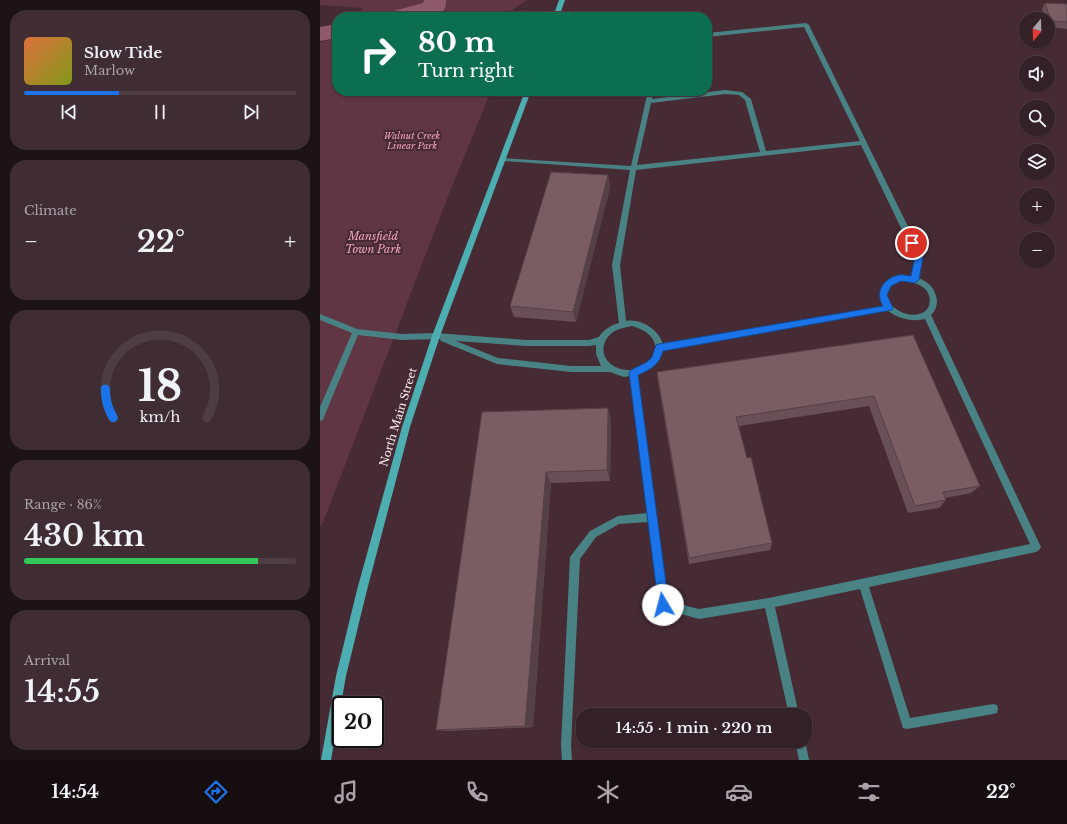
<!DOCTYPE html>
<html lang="en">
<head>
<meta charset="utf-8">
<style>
	:root { --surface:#342027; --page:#3f2d33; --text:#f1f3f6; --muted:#a9a3a7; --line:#4e3e44; --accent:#1a73e8 }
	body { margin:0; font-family:"Libre Baskerville",serif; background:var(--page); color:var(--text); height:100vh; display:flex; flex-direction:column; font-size:15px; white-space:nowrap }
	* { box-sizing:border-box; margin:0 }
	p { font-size:13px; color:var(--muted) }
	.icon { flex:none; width:22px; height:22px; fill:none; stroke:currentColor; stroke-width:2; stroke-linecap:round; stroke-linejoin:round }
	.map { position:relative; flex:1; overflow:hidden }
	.drawer { display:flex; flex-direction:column; gap:10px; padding:10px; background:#1d1215; width:320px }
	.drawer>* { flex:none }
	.banner { position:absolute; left:12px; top:12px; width:380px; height:84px; border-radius:16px; box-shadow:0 1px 3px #0004,0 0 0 1px var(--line); background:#0b6e4f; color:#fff; overflow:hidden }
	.needle { width:26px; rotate:199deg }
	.buttons { position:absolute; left:699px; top:12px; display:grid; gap:8px }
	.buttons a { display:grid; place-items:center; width:36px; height:36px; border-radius:50%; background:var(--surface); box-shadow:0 1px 3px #0004,0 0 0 1px var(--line); font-size:20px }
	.speed { position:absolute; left:12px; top:696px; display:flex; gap:8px; font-size:20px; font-weight:700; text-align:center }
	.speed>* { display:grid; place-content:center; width:52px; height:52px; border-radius:50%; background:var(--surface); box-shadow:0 1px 3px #0004,0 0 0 1px var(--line); line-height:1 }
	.speed .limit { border:2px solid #111; border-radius:6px; background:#fff; color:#111 }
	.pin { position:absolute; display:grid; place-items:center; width:34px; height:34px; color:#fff; margin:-17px; border:2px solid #fff; border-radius:50%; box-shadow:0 1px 4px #0007 }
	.me { position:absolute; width:44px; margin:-22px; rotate:352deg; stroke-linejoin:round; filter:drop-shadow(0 0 3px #0008) }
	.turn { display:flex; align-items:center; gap:14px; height:84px; padding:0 20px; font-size:18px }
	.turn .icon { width:52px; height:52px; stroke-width:2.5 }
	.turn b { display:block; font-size:28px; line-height:34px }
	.big { font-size:30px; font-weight:600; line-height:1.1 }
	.drawer .tile { flex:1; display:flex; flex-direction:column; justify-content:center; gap:6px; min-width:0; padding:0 14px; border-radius:16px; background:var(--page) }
	.drawer .dial { align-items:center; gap:0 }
	.dial svg { height:104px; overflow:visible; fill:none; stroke:var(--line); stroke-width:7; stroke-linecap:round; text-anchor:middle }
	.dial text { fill:var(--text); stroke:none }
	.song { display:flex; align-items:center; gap:12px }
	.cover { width:48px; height:48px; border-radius:6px; background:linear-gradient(135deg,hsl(20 70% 55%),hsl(70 70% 35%)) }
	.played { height:4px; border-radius:2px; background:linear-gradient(90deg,var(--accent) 35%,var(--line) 35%) }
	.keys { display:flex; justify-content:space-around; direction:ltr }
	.heat { display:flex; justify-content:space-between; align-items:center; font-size:22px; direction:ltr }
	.charge { height:6px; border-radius:3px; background:linear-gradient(90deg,#34c759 86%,var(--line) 0) }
	.trip { position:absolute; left:256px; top:708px; width:236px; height:40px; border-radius:16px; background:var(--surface); box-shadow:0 1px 3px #0004,0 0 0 1px var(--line); font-weight:600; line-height:40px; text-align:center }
	.tab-bar { display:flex; height:64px; justify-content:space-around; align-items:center; background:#150d10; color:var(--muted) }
	.tab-bar .icon { width:28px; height:28px }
	.tab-bar .active { color:var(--accent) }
	.tab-bar b { font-size:18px; color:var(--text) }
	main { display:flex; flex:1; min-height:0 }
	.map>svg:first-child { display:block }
	.green { fill:#603544 }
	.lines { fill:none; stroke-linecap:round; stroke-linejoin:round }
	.river { fill:#8e596b; fill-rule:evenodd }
	.lane { fill:#498284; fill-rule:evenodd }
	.secondary { fill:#4caeb1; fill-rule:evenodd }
	.wall { fill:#694f57 }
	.shaded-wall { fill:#554047 }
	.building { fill:#7a5c65; stroke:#554047 }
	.route { fill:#1a73e8; stroke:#114b97 }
	.labels { text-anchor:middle; stroke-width:4; stroke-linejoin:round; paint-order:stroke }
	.far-park-label { font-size:9px; font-style:italic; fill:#f5a2bf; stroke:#462b34 }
	.park-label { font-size:11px; font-style:italic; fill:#f5a2bf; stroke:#462b34 }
	.street-label { font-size:11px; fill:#feecf1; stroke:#462b34 }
</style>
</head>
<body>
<main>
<section class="drawer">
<div class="tile">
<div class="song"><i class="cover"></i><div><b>Slow Tide</b><p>Marlow</p></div></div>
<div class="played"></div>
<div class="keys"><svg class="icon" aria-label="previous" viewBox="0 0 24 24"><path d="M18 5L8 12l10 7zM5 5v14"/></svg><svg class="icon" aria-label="pause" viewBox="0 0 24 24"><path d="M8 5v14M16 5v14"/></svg><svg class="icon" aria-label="next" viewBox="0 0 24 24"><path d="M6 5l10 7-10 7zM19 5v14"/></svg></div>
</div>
<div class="tile"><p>Climate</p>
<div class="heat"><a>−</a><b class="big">22°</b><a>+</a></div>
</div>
<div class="tile dial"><svg viewBox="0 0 100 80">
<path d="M14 69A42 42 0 1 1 86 69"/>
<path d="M14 69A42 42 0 0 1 8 47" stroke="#1a73e8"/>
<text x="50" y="56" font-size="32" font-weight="700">18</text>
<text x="50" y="72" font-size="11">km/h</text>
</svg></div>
<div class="tile"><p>Range · 86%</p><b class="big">430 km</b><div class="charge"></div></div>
<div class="tile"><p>Arrival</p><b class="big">14:55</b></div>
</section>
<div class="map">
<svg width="747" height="760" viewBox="0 0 747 760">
	<rect width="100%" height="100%" fill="#462b34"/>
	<g class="green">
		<path d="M0,0H207L189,12L205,10L202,17H41L42,8L0,5Z"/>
		<path d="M17,38V91H171L128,196L2,525H0V42Z"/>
	</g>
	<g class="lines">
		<g class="river">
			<path d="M104,0H126C126,4 126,9 122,12C112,19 79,17 66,17L70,12L103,3Z"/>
			<path d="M17,24V38L0,41V27Z"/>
		</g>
		<g class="lane">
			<path d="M486,23L489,25L603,257L599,278C603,280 607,282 610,285C618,294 620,307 611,315L721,547L719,550L716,552L549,587L590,718L673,704L677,705L678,709L677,713L673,714L587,729L583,728L540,589L455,607L479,715H469L445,608L379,619L340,608L328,522L299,524L276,537L260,559L251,746L252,760H242L241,746L250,557L270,531L298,516L327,513L310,376L304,377L290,372H251L177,364L121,341L120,339L82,340L38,335L4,417L3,420L0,421V407L32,333L0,320V314L37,329L82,334L116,333L206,340H269L279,337C283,330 291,325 299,323L292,265L310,170L183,161L180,159L181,158L311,166L328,91H334L332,99L405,90L422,92L431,99L446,151L540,141L484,27L387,37V33ZM405,94L419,95L425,100L440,152L317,165L331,103ZM541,145L595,257L592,277C588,276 583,275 579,275C564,278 556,293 563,306L343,344C339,330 321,318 306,321L300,265L316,170ZM580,281C588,282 597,282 604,288C612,294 612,309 602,313C583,322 548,294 580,281ZM568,311C579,319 592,322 605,319L710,544L449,598L379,609L347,601L318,374C331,371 340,364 343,350ZM312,326C363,341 318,386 291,364C278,354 283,336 297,330C301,328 307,327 312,326ZM136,341L206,346H269L276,345V354L281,366H251L178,358Z"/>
			<path d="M485,740L489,760H479L475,741Z"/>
		</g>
		<g class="secondary">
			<path d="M239,0H245L239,17H233Z"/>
			<path d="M205,91H211L120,336L90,427L47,590L26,676L11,760H1L16,676L37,590L82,427L112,336Z"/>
		</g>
	</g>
	<g class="wall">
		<path d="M725,3L747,4V29L728,27V19H725L722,9Z"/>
		<path d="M288,175L290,187L256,322L194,317L190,306Z"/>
		<path d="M593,335L660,486L651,493L625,498L626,500L619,508L588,513L549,406L419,426L427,458L452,543L450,550L369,564L338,382L337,372Z"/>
		<path d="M288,408L291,420L290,481L231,483L213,727L128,731L116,730L162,412Z"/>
	</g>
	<g class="shaded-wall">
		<path d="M288,175L290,187L256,322L253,312Z"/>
		<path d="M288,408L291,420L290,481L287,470Z"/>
		<path d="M226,472L231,483L213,727L205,726Z"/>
	</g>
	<g class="building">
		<path d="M725,3L747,4V22L731,21Z"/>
		<path d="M231,172L288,175L253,312L190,306Z"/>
		<path d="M593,335L660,486L623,492L626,500L595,506L554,396L416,417L427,458L431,457L452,543L369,558L337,372Z"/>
		<path d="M288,408L287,470L226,472L205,726L116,730L162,412Z"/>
	</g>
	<path class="route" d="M592,240L595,241L603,257L599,280L595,283L581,281L571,286L567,295L573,308L572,310L343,351C339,365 331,369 318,375L349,605L347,609L343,610L339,609L309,373L311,370L327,362L332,357L336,345L339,344L563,306C554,292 564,278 579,275C583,274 587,276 591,276L595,257L588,243Z"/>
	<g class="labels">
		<g class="far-park-label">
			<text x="92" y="139">Walnut Creek<tspan x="92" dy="10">Linear Park</tspan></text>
		</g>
		<g class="park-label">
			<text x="53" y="240">Mansfield<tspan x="53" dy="13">Town Park</tspan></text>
		</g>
		<g class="street-label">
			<text transform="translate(78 417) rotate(-73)" y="4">North Main Street</text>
		</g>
	</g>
</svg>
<div class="buttons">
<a><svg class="needle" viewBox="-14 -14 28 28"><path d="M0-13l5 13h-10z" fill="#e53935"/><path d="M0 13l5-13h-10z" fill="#a9a3a7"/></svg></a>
<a><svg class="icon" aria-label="sound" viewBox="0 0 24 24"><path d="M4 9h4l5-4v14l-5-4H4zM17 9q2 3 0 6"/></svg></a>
<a><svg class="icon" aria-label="search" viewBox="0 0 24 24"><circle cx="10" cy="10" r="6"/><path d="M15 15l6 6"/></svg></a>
<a><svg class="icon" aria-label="layers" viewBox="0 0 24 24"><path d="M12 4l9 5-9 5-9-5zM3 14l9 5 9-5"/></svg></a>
<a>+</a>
<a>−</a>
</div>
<div class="speed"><div class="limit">20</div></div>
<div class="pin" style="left:592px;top:243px;background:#d93025"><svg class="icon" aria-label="arrive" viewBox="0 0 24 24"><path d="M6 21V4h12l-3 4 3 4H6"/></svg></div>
<svg class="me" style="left:343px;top:605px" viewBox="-20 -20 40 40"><circle r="19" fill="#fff"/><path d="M0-13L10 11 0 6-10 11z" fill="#1a73e8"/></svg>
<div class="trip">14:55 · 1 min · 220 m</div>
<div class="banner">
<div class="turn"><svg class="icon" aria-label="right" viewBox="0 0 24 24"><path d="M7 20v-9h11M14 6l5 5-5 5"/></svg><div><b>80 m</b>Turn right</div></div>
</div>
</div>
</main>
<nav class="tab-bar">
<b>14:54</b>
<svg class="icon active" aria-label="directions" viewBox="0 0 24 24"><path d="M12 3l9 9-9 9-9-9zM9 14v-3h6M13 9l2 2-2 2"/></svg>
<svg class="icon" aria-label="music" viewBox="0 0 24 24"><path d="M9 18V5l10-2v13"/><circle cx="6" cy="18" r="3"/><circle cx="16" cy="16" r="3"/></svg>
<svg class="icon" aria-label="phone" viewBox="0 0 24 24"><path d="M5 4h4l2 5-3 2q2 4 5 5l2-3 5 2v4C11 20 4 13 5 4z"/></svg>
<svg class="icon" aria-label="climate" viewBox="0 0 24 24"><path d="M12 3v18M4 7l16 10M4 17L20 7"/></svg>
<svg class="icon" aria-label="car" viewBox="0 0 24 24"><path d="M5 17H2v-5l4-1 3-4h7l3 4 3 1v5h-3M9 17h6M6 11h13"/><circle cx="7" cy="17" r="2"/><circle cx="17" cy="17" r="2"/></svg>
<svg class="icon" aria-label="filters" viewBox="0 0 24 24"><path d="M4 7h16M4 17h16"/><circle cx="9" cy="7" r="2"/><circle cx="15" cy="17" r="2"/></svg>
<b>22°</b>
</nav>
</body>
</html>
